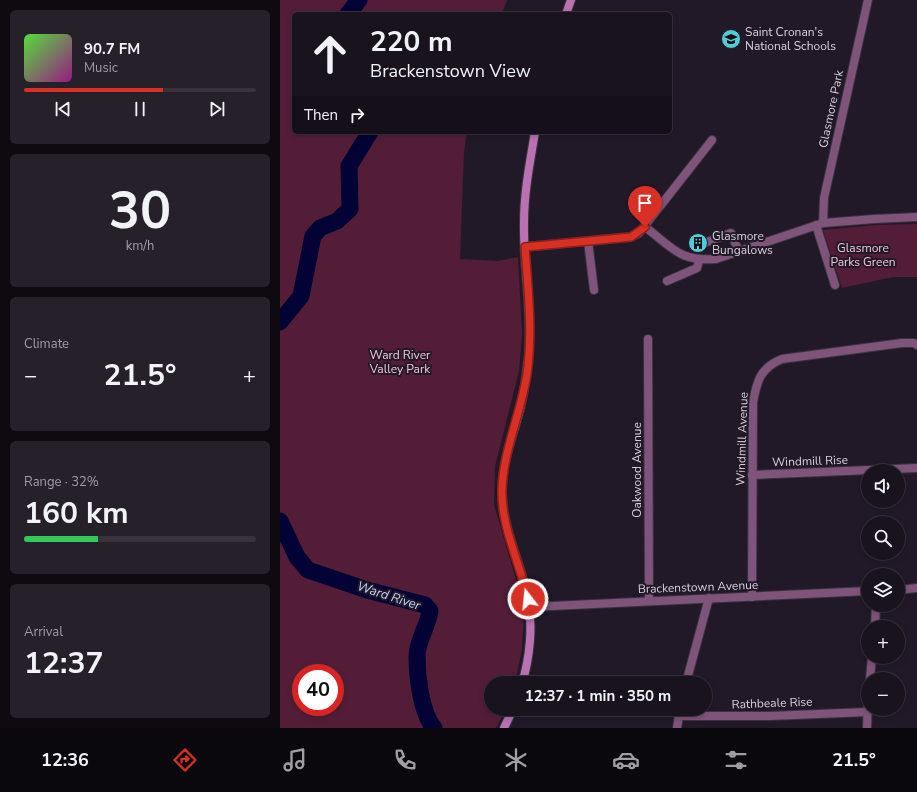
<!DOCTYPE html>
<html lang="en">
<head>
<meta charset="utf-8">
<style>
	:root { --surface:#19131e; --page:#26202b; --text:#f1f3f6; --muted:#9f9ea4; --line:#37323c; --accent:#d93025 }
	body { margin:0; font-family:"Nunito Sans",sans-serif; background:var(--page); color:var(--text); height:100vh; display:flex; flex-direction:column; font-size:15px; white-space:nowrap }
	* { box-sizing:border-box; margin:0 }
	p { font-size:13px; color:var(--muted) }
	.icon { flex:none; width:22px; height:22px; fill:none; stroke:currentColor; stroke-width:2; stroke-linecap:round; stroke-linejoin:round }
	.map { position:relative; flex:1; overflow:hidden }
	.drawer { display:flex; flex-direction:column; gap:10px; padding:10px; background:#0e0a10; width:280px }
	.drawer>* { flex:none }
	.top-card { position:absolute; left:12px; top:12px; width:380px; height:122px; border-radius:6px; box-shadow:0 2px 6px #0003,0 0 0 1px var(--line); background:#19131e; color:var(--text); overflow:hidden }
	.buttons { position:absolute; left:581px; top:464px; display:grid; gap:8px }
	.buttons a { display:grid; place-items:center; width:44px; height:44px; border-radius:50%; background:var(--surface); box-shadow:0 2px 6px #0003,0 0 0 1px var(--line); font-size:20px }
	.speed { position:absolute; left:12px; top:664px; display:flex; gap:8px; font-size:20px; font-weight:700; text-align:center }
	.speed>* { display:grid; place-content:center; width:52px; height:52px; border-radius:50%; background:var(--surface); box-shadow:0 2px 6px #0003,0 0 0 1px var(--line); line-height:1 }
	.speed .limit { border:6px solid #d22; background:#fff; color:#111 }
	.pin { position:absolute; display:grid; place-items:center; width:34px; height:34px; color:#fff; margin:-41px -17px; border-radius:50% 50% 50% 0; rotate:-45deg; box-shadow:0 0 4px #0007 }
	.pin .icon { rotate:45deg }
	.me { position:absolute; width:44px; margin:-22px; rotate:344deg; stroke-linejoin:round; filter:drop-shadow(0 0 3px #0008) }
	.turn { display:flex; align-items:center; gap:14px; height:84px; padding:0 12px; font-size:18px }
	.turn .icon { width:52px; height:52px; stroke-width:2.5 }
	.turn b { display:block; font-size:28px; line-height:34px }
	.then { display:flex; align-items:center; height:38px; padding:0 12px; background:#0003; gap:8px; font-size:15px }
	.big { font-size:30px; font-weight:700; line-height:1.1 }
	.drawer .card { flex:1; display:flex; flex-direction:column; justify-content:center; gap:6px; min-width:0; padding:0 14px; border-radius:6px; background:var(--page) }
	.drawer .dial { align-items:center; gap:0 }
	.dial b { font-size:52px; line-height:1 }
	.song { display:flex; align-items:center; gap:12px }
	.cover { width:48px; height:48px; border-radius:6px; background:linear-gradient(135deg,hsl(110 70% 55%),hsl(310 70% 35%)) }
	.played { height:4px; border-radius:2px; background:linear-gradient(90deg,var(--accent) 60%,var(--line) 60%) }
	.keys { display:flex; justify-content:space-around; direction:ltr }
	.heat { display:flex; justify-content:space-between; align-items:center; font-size:22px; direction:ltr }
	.charge { height:6px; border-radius:3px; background:linear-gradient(90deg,#34c759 32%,var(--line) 0) }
	.trip { position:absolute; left:204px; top:676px; width:228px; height:40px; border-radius:20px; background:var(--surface); box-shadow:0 2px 6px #0003,0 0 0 1px var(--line); font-weight:700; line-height:40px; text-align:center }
	.tab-bar { display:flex; height:64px; justify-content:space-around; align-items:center; background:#0a080c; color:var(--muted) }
	.tab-bar .icon { width:28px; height:28px }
	.tab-bar .current { color:var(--accent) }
	.tab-bar b { font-size:18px; color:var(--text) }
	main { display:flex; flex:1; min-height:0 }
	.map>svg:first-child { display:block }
	.green { fill:#531d38; fill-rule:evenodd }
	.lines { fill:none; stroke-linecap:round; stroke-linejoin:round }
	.river { stroke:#020235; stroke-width:17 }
	.street-casing { stroke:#3a3341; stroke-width:10 }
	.secondary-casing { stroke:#3a3341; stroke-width:10 }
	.street { stroke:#80537b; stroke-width:8 }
	.secondary { stroke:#b971b1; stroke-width:8 }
	.route-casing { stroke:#8d1f18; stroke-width:10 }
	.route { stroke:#d93025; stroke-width:7 }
	.labels { text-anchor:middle; stroke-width:4; stroke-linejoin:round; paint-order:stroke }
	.poi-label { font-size:12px; fill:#d7d1dc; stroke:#211928; text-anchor:start }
	.street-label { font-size:12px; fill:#d7d1dc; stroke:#211928 }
	.park-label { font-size:12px; fill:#f5c4d8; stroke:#211928 }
	.water-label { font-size:13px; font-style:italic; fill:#becff9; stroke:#211928 }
</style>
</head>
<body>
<main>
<section class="drawer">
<div class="card">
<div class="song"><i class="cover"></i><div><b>90.7 FM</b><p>Music</p></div></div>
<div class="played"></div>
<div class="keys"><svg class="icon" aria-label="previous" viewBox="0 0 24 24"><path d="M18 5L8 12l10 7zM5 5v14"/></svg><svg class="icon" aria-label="pause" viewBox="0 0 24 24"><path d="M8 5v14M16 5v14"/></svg><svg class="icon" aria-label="next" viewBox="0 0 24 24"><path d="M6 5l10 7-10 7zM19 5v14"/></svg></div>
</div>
<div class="card dial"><b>30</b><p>km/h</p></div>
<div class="card"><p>Climate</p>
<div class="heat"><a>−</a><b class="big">21.5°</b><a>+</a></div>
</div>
<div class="card"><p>Range · 32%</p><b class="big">160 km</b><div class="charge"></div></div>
<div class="card"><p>Arrival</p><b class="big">12:37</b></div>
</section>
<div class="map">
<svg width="637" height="728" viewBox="0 0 637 728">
	<rect width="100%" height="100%" fill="#211928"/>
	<g class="green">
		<path d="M0,0H227L222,14H14V132H187L184,152L180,259L218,261L238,257L242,334L239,371L215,466L214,505L244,607L242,649L235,683H211V709H226L216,728H0ZM21,673H55V707H21Z"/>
		<path d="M637,224V277H613L562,288L543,230L596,225Z"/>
	</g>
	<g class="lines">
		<g class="river">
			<path d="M68,14L79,0"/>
			<path d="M0,322L21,296L33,236L40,228L57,221L70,209L69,166L90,132"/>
			<path d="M0,521L17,557L28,570L87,590L145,605L150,611C148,626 137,641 137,656C137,676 141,713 154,728"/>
		</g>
		<g class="street-casing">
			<g id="street">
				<path d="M543,223L544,198L588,0"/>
				<path d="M536,225L555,285"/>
				<path d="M365,227C392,247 399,262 436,259L543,223L594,219L637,217"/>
				<path d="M308,241L314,290"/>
				<path d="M427,242L451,233L459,252"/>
				<path d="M245,247L338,238L351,237L359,233L432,140"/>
				<path d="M387,281L417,268L419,261"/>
				<path d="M368,339L369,601"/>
				<path d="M472,475L637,468"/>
				<path d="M618,590L637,588"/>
				<path d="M472,597L473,402C477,381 480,368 502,359L622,343H634L637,345"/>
				<path d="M250,607L588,591"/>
				<path d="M595,627L596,605"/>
				<path d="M590,679L592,657"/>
				<path d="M406,683L429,598"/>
				<path d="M398,716H490L587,712"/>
				<path d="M397,728L400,709"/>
				<path d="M587,728L588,699"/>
			</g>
		</g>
		<g class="secondary-casing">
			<g id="secondary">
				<path d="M286,14L291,0"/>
				<path d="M242,683C250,658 253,625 248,599C241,563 222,528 222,491C222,461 234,434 241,405C245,388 247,370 249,352C252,308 243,265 244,222C244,192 250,162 255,132"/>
				<path d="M224,728L233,709"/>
			</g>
		</g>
		<use href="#street" class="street"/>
		<use href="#secondary" class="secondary"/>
	</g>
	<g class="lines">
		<g class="route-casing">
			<path id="route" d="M248,599C240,563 221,527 222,490C223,451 241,413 247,374C253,332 248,289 245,247L351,237L365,227"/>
		</g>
		<use href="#route" class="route"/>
	</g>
	<defs>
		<g id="school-disc" transform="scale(1)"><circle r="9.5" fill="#52cbd8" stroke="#211928"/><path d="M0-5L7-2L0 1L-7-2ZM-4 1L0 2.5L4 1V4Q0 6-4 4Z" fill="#111"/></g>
		<g id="building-disc" transform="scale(1)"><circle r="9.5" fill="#52cbd8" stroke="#211928"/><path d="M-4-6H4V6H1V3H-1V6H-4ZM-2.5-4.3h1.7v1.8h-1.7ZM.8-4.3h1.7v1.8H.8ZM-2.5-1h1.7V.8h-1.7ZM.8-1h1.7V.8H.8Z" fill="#111"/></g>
	</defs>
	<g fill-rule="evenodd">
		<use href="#school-disc" x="451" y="39"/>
		<use href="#building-disc" x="418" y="243"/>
	</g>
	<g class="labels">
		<g class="poi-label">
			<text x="465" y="36">Saint Cronan's<tspan x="465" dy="14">National Schools</tspan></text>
			<text x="432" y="240">Glasmore<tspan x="432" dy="14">Bungalows</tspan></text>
		</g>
		<g class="street-label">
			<text transform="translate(551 109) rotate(-78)" y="4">Glasmore Park</text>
			<text transform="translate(462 439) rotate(-88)" y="4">Windmill Avenue</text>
			<text transform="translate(530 461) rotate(-2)" y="4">Windmill Rise</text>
			<text transform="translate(357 470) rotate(-90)" y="4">Oakwood Avenue</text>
			<text transform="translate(418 587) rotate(-2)" y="4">Brackenstown Avenue</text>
			<text transform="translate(492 703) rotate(-2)" y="4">Rathbeale Rise</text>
		</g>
		<g class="park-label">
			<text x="583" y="252">Glasmore<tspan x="583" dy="14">Parks Green</tspan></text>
			<text x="120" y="359">Ward River<tspan x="120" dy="14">Valley Park</tspan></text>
		</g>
		<g class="water-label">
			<text transform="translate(109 595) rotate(18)" y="5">Ward River</text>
		</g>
	</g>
</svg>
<div class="buttons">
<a><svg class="icon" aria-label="sound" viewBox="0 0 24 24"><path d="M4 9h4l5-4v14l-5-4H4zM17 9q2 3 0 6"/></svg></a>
<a><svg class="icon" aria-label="search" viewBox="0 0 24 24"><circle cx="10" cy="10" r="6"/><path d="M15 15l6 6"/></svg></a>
<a><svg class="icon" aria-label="layers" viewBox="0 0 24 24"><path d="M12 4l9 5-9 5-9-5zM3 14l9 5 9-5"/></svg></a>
<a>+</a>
<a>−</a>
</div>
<div class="speed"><div class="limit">40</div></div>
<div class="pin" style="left:365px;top:227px;background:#d93025"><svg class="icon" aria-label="arrive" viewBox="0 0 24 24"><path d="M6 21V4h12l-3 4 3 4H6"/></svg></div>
<svg class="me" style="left:248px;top:599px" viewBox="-20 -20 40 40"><circle r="17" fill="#d93025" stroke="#fff" stroke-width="3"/><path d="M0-11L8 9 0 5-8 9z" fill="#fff"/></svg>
<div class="trip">12:37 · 1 min · 350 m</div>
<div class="top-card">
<div class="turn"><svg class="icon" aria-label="ahead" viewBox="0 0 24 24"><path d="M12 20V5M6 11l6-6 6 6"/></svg><div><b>220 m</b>Brackenstown View</div></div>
<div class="then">Then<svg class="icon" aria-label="right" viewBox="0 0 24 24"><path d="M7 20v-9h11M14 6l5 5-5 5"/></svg></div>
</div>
</div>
</main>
<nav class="tab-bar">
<b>12:36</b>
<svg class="icon current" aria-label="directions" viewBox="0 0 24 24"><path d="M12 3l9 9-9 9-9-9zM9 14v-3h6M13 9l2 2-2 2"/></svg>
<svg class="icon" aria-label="music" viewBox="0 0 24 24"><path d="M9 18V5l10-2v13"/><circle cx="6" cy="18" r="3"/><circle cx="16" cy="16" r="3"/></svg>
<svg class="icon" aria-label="phone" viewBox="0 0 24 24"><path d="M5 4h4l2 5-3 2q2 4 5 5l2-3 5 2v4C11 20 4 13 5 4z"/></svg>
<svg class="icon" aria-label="climate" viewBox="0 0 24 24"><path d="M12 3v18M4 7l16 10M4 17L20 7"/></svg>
<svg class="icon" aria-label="car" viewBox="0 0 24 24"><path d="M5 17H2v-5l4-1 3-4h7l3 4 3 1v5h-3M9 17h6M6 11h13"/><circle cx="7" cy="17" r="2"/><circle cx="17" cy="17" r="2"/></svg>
<svg class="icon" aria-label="filters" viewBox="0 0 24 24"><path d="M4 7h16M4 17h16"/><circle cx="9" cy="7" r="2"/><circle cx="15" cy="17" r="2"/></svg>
<b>21.5°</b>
</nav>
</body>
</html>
